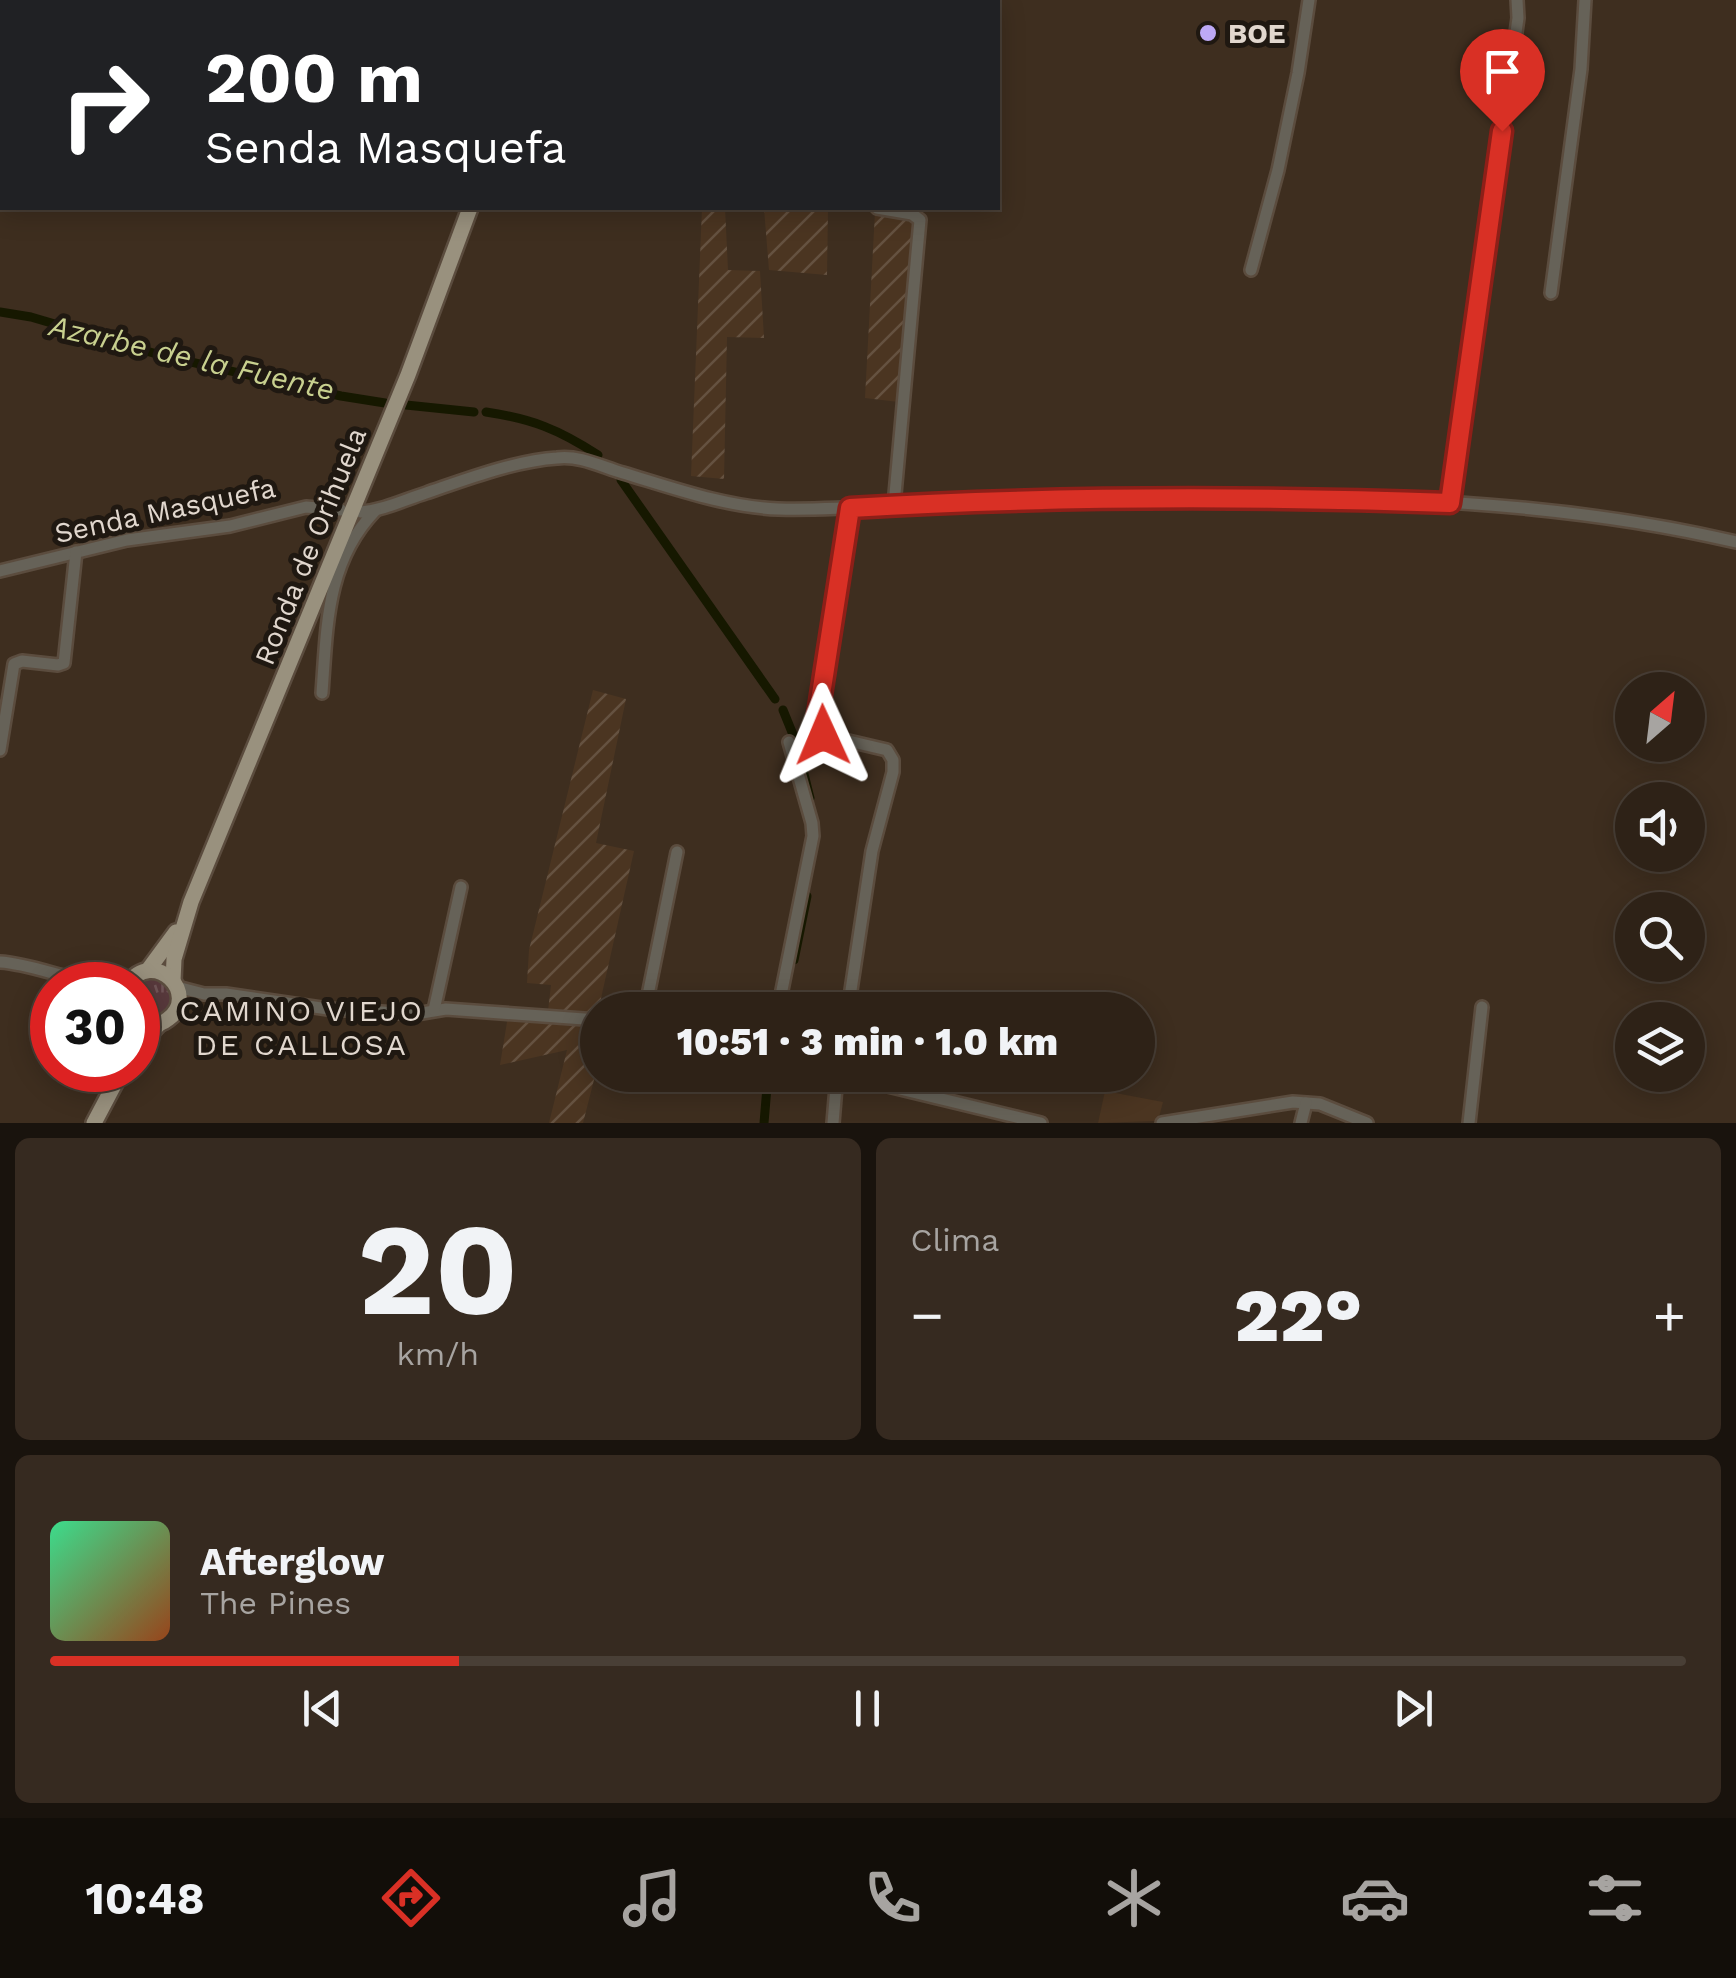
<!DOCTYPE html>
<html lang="es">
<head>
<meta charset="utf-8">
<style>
	:root { --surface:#2e2217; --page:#362a20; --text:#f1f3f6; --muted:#a7a4a1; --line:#493f36; --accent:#d93025 }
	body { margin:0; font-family:"Work Sans",sans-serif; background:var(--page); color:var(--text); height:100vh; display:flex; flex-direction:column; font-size:38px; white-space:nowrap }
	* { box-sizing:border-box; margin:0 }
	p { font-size:32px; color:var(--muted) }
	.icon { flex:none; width:55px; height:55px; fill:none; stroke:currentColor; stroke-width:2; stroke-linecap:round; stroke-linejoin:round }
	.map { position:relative; height:1123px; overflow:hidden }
	.details { display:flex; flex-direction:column; gap:15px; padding:15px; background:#19130d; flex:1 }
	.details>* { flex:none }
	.hud { position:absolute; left:0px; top:0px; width:1000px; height:210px; box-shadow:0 5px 25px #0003,0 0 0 2px var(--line); background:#202124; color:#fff; overflow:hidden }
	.needle { width:65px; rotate:28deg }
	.fabs { position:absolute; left:1615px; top:672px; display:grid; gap:20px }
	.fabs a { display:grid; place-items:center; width:90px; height:90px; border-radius:50%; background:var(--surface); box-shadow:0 5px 25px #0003,0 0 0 2px var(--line); font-size:50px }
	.speed { position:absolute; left:30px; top:962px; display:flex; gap:20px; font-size:50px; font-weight:700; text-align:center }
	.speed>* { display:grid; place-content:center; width:130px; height:130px; border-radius:50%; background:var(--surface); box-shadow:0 5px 25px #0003,0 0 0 2px var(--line); line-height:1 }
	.speed .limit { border:15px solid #d22; background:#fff; color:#111 }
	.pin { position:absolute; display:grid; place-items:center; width:85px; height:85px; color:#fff; margin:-102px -42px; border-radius:50% 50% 50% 0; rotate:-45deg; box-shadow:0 0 10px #0007 }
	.pin .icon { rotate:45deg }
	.me { position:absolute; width:110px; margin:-55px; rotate:359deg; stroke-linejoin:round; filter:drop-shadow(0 0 8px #0008) }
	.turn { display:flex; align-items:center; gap:35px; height:210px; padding:0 40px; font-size:45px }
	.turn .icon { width:130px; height:130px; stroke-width:2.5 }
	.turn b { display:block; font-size:70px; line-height:85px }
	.big { font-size:75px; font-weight:800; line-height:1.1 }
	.details .tile { flex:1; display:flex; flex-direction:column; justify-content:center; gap:15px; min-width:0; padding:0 35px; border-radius:15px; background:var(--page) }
	.details .dial { align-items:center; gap:0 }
	.dial b { font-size:130px; line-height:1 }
	.song { display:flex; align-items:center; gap:30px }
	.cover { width:120px; height:120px; border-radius:15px; background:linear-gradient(135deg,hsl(150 70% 55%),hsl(20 70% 35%)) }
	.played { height:10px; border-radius:5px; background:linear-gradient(90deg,var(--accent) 25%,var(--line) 25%) }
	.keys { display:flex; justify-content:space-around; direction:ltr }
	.heat { display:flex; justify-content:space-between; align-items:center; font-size:55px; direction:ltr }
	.details .tiles { flex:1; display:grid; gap:15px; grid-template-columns:1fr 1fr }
	.tile:last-child { grid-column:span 2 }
	.trip { position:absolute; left:580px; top:992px; width:575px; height:100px; border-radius:50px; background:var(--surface); box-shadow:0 5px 25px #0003,0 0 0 2px var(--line); font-weight:800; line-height:100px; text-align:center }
	.tabs { display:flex; height:160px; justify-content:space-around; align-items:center; background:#120e09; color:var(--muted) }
	.tabs .icon { width:70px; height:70px }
	.tabs .active { color:var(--accent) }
	.tabs b { font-size:45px; color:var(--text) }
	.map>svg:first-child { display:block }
	.built { fill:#4b3521 }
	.industrial { fill:url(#industrial-furrows) }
	.grass { fill:url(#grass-tufts) }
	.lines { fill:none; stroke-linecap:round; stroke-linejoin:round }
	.canal { stroke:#161800; stroke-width:9 }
	.minor-casing { stroke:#5b4c3e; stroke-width:16 }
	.major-casing { stroke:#5b4c3e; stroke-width:20 }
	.minor { stroke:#666258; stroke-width:11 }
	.major { stroke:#99917e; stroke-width:15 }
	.route-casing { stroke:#8d1f18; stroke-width:25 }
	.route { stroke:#d93025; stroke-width:18 }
	.poi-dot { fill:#bda9f5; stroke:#1f1811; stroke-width:4 }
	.labels { text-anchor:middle; stroke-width:10; stroke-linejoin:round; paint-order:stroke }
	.poi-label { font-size:28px; font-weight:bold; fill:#e1d7ce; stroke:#1f1811; text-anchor:start }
	.street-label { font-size:28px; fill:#e1d7ce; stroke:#1f1811 }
	.water-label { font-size:30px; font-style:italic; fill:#c8d08f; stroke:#1f1811 }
	.neighbourhood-label { font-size:30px; letter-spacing:2.5px; fill:#e1d7ce; stroke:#1f1811 }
</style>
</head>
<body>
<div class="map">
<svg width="1736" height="1123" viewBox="0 0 1736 1123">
	<defs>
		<pattern id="industrial-furrows" width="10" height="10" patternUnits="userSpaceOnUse" patternTransform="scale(2.5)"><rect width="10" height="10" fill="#4b3521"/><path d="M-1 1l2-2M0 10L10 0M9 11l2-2" fill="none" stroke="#655240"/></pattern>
		<pattern id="grass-tufts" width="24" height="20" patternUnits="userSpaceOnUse" patternTransform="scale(2.5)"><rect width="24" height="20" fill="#58393c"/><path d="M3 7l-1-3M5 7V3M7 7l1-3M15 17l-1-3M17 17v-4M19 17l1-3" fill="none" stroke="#705557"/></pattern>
	</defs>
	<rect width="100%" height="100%" fill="#3e2e1f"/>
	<path class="built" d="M1105,1091L1163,1102L1158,1121L1098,1123Z"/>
	<g class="industrial">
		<path d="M702,208H725L728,270L760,271L764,338L727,337L724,479L691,476Z"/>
		<path d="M764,208H828L827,275L769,270Z"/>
		<path d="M875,212L916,220L899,402L865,398Z"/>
		<path d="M593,690L626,699L596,843L634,851L597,1016L548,1011L551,985L527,983L529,950Z"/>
		<path d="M508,1016L597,1026V1068L583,1123H549L567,1050L500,1065Z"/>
	</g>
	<circle class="grass" cx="154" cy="998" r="19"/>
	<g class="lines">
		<g class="canal">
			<path d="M0,312L31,317L160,355L341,396L385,403"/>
			<path d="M406,405L474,412"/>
			<path d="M486,412C532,419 558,429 598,455"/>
			<path d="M621,480L775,699"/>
			<path d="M783,710L796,742L810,798"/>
			<path d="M794,960L807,896"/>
			<path d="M764,1123L768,1075"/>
		</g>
		<g class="minor-casing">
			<g id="minor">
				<path d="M0,142L2,141"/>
				<path d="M877,208L912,214L920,220L894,505"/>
				<path d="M1251,270L1278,170L1298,73L1309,0"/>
				<path d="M1551,293L1581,69L1585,0"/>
				<path d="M1450,503L1518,18L1517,0"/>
				<path d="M361,512C384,510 404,500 426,493C467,479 514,461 557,458C580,455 602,467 623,473C673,488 726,507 778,509C841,511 904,503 967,502C1217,496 1491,484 1736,542"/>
				<path d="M0,571L127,540L230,526L306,507L341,510"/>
				<path d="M322,693C327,626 326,562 375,511"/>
				<path d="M0,750L14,664L22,661L58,665L64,663L76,552"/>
				<path d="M0,962C39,964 90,991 128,983"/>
				<path d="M177,987L204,994H226L328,1009L416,1014L446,1009L598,1020"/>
				<path d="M434,1010L461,887"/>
				<path d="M645,1010L677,852"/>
				<path d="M778,1010L813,836L812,823L789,742"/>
				<path d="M848,1010L872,851L893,772V760L887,750L823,735L816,727L850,507"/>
				<path d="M842,1075L1041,1123"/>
				<path d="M833,1123L837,1075"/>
				<path d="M1162,1123L1293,1102L1320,1104L1367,1123"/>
				<path d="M1301,1123L1306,1103"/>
				<path d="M1469,1123L1482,1007"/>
			</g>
		</g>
		<g class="major-casing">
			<g id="major">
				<path d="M528,2V0"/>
				<path d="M643,2L644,0"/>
				<path d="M148,970L176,932"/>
				<path d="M173,981L174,959L191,902L408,375L470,208"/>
				<path d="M127,985C154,946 201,995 168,1019C158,1027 148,1025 138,1021"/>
				<path d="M138,1046L159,1024"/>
				<path d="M94,1123L122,1070"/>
			</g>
		</g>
		<use href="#minor" class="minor"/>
		<use href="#major" class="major"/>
	</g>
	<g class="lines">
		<g class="route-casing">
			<path id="route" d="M823,735L816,727L850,508C1050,496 1250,496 1450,503L1502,131"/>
		</g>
		<use href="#route" class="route"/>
	</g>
	<circle class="poi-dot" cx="1208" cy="33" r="10"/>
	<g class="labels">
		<g class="poi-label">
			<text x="1228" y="43">BOE</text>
		</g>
		<g class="street-label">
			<text transform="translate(165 510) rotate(-12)" y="10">Senda Masquefa</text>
			<text transform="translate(310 546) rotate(-68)" y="10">Ronda de Orihuela</text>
		</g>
		<g class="water-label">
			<text transform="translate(192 358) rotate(13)" y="10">Azarbe de la Fuente</text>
		</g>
		<g class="neighbourhood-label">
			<text x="302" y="1021">CAMINO VIEJO<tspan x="302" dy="34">DE CALLOSA</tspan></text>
		</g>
	</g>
</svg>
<div class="fabs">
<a><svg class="needle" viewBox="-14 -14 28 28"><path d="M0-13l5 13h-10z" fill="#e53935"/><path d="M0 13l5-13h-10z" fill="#a7a4a1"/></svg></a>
<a><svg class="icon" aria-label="sound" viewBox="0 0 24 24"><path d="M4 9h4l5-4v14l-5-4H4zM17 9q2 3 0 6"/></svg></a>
<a><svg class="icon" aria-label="search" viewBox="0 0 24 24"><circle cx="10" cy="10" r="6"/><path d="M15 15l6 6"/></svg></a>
<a><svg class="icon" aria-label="layers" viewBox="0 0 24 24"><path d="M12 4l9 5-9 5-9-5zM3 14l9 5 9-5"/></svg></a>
</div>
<div class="speed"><div class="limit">30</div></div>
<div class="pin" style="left:1502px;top:131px;background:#d93025"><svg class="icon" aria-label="arrive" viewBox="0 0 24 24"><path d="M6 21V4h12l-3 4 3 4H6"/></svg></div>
<svg class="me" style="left:823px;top:735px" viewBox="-20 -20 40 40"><path d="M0-17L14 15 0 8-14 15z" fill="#d93025" stroke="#fff" stroke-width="4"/></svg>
<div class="trip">10:51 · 3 min · 1.0 km</div>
<div class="hud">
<div class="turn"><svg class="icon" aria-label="right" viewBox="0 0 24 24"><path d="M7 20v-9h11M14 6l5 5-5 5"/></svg><div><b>200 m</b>Senda Masquefa</div></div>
</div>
</div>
<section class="details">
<div class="tiles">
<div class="tile dial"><b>20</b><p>km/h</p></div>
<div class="tile"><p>Clima</p>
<div class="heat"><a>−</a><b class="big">22°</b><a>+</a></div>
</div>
<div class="tile">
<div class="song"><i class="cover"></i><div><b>Afterglow</b><p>The Pines</p></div></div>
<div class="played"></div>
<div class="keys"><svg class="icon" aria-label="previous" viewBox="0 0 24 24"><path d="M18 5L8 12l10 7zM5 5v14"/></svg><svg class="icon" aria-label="pause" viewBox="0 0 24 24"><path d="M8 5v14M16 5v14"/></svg><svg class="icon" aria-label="next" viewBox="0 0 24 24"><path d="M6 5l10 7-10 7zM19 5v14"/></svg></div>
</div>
</div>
</section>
<nav class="tabs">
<b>10:48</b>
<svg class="icon active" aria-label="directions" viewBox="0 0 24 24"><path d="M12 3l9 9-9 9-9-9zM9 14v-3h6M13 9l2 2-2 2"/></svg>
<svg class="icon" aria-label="music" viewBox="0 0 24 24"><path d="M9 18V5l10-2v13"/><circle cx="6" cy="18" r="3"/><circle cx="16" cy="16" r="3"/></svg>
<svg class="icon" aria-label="phone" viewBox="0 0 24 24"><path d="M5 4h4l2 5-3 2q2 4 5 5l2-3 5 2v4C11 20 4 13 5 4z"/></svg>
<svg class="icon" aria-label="climate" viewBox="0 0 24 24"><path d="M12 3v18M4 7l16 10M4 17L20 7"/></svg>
<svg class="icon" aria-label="car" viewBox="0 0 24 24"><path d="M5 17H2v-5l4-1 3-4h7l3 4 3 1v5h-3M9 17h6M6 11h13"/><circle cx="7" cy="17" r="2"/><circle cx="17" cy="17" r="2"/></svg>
<svg class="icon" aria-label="filters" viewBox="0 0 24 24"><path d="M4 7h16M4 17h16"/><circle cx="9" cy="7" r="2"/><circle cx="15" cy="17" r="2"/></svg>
</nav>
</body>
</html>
